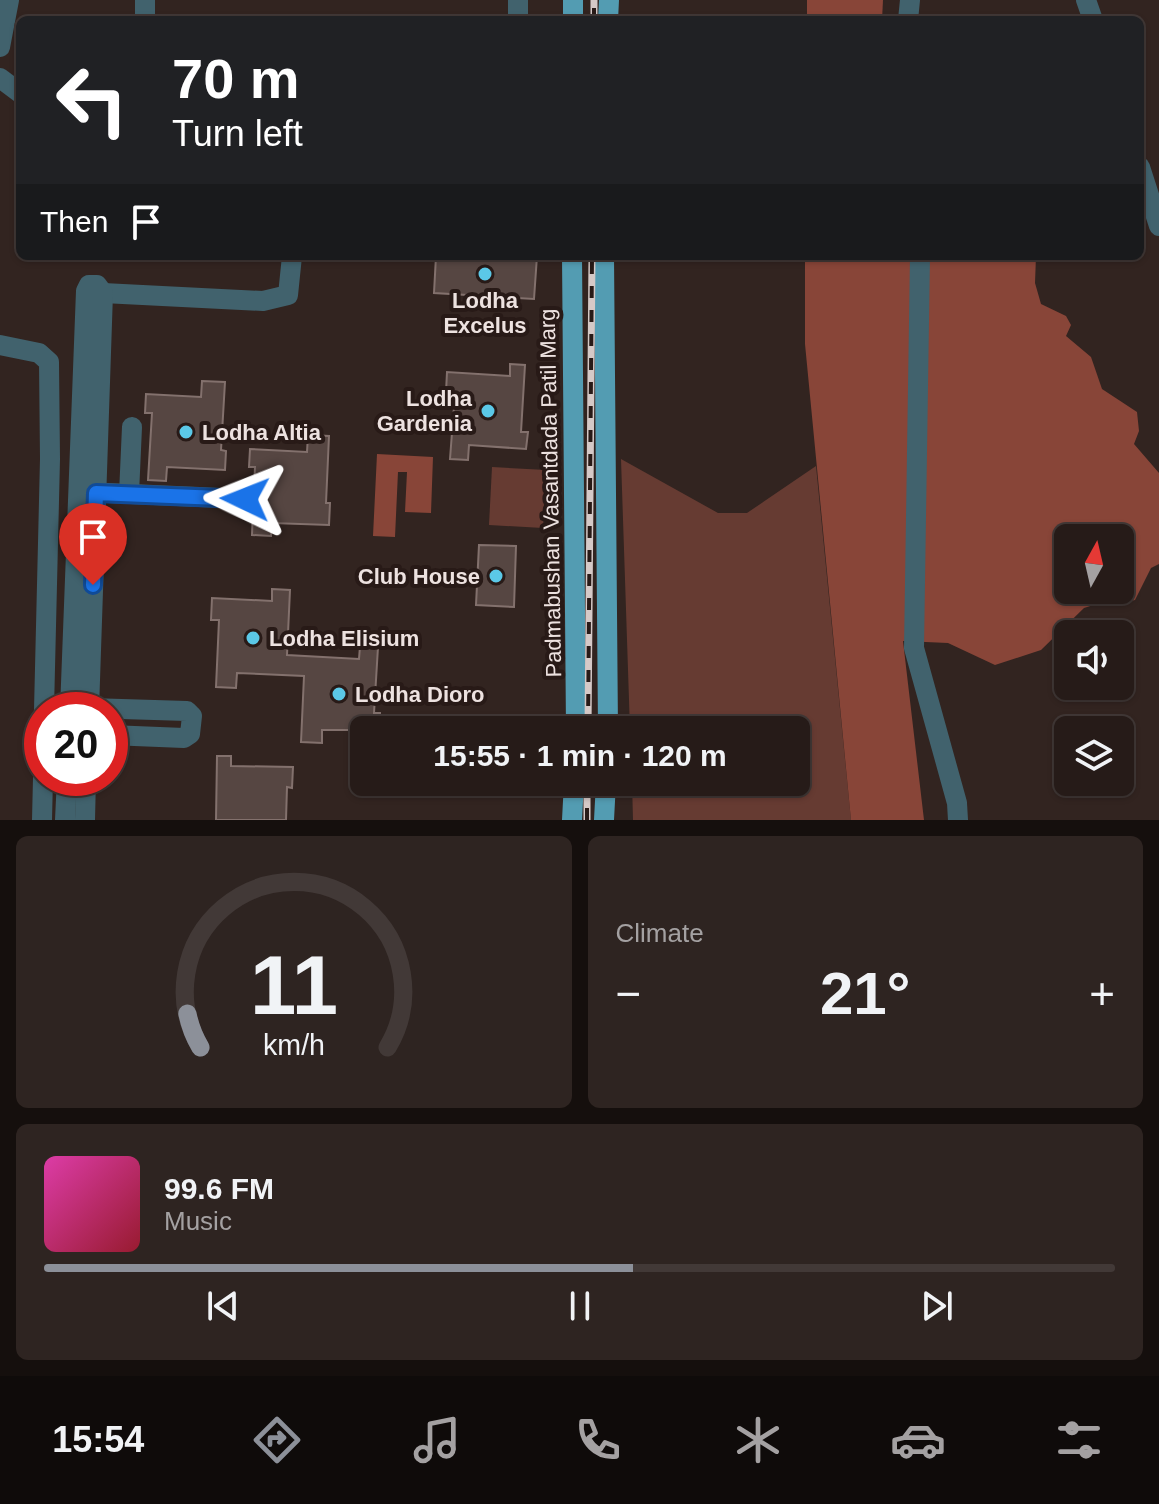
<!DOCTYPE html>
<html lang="en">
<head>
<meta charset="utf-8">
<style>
	:root { --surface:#261b18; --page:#2e2421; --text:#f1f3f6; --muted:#a4a1a2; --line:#423937; --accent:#8c9099 }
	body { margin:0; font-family:Helvetica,sans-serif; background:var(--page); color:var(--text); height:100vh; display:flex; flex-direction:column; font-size:30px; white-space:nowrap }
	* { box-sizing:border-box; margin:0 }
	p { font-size:26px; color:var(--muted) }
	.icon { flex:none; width:44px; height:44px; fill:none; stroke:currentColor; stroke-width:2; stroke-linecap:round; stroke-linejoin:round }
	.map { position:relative; height:820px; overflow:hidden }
	.drawer { display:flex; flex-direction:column; gap:16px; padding:16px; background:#150f0d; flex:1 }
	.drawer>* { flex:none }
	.top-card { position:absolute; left:16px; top:16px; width:1128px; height:244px; border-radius:12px; box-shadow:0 2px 6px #0004,0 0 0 2px var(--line); background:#202124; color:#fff; overflow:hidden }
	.needle { width:52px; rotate:8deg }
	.tools { position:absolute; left:1054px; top:524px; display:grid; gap:16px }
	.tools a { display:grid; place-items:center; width:80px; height:80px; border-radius:12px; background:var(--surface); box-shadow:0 2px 6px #0004,0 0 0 2px var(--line); font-size:40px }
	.speed { position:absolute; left:24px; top:692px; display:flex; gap:16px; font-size:40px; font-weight:700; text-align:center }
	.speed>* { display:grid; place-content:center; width:104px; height:104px; border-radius:50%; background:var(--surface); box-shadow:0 2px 6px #0004,0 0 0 2px var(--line); line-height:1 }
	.speed .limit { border:12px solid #d22; background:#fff; color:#111 }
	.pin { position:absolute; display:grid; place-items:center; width:68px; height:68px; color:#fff; margin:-82px -34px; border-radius:50% 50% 50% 0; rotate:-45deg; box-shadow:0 0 8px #0007 }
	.pin .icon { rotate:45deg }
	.me { position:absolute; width:88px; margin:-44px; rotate:272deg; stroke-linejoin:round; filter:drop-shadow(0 0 6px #0008) }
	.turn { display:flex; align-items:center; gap:28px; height:168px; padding:0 24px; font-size:36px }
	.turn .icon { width:104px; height:104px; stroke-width:2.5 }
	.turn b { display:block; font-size:56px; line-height:68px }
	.then { display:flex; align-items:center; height:76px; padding:0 24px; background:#0003; gap:16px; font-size:30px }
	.big { font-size:60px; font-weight:800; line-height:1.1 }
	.drawer .card { flex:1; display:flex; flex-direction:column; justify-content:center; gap:12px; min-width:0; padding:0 28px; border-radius:12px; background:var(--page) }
	.drawer .dial { align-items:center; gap:0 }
	.dial svg { height:208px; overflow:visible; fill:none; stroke:var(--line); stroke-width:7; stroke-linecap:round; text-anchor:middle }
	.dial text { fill:var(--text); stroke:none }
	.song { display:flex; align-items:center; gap:24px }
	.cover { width:96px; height:96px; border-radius:12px; background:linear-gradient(135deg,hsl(320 70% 55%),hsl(350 70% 35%)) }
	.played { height:8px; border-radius:4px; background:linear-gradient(90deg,var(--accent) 55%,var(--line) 55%) }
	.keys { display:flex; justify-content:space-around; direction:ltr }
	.heat { display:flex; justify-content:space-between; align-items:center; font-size:44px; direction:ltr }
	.drawer .tiles { flex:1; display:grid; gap:16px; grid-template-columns:1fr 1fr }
	.card:last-child { grid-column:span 2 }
	.trip { position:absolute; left:350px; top:716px; width:460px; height:80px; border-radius:12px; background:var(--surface); box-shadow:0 2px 6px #0004,0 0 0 2px var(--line); font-weight:800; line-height:80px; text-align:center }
	.dock { display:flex; height:128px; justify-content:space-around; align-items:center; background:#0f0b0a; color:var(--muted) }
	.dock .icon { width:56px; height:56px }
	.dock .active { color:var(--accent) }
	.dock b { font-size:36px; color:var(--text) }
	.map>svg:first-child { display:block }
	.green { fill:#663b32 }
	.water { fill:#884538; fill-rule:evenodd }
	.building { fill:#564642; stroke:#83716d; stroke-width:2 }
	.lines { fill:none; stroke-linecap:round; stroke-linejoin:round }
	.minor { stroke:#41626d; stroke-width:20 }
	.major { stroke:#539cb2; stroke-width:20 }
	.rail-casing { stroke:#d5c9c7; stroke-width:7 }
	.rail { stroke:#281a17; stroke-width:4; stroke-dasharray:12; stroke-linecap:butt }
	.route-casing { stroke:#114b97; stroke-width:20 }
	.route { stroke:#1a73e8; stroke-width:14 }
	.poi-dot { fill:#5bc8e7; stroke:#281a17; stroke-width:3 }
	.labels { text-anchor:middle; stroke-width:8; stroke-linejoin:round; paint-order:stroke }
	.poi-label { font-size:22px; font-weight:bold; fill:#ede2e0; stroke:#281a17; text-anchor:start }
	.street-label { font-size:22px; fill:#ede2e0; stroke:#281a17 }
</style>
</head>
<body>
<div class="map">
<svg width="1159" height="820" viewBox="0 0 1159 820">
	<rect width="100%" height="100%" fill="#322420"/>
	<g class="green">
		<path d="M621,459L718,513H747L816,466L851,820H633L632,782H796V730H630Z"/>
		<path d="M492,467L546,470L543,528L489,525Z"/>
	</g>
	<g class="water">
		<path d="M807,0H883L882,20H807Z"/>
		<path d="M805,256H1036L1035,283L1041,304L1066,316L1071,325L1066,336L1091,357L1102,389L1137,412L1139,431L1134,444L1159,473V564L1151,568L1135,600L1119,604L1103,602L1084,608L1041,650L995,665L948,643L903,641L924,820H851L805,344ZM1068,538H1120V590H1068Z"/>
		<path d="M377,454L433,457L431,513L405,512L407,472H398L395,537L373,536Z"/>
	</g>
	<g class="building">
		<path d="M436,256H537L534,299L434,293Z"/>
		<path d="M510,364L525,365L521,432H528L526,449L469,445L468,460L450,459L455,393L446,392L447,372L510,376Z"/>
		<path d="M202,381L225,382L221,450L226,451L225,470L167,467L166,481L148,480L152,413H145L146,394L201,397Z"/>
		<path d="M308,435L329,436L326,503H330L329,525L272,523L271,536L252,535L253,508L258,499L254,490L255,467H249L250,449L307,452Z"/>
		<path d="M479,545L516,546L514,607L476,605Z"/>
		<path d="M272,589L290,590L287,655L359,659L360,646L378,647L374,713H380L379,730H322V743L301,742L304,676L237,673L236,688L216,687L219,620H211L212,598L272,601Z"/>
		<path d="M217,756H231V766L293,767L292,788L287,787L286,820H216Z"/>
	</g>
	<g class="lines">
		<g class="minor">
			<path d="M145,0V20"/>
			<path d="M1086,0L1093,20"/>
			<path d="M518,20V0"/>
			<path d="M908,20L910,0"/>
			<path d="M0,47L9,0"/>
			<path d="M0,78L20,93"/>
			<path d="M1140,167L1159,226"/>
			<path d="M920,256L914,648L957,803L958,820"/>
			<path d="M103,293L263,301L288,295L292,256"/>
			<path d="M0,345L39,353L49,362L50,459L44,710"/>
			<path d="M85,492L245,499"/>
			<path d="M129,494L132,427"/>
			<path d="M89,708L187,711L192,716L190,734L184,738L110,735"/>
			<path d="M70,710L86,291L89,285H97L103,293L89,710"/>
			<path d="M42,820L43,778"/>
			<path d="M65,820L67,778"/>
			<path d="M85,820L86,778"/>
		</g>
		<g class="major">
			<path d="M573,20V0"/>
			<path d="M608,20L609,0"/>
			<path d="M572,256L576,730"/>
			<path d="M604,256L608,730"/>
			<path d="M572,820L574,782"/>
			<path d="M604,820L606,782"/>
		</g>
		<g class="rail-casing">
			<g id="rail">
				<path d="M594,20V0"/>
				<path d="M588,730L592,256"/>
				<path d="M587,820V782"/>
			</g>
		</g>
		<use href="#rail" class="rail"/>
	</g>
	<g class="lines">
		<g class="route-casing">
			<path id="route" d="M93,585L96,493L245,499"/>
		</g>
		<use href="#route" class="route"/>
	</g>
	<g class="poi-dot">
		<circle cx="485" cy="274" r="8"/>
		<circle cx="488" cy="411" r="8"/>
		<circle cx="186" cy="432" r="8"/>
		<circle cx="496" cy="576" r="8"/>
		<circle cx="253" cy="638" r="8"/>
		<circle cx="339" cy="694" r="8"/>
	</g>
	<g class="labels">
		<g class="poi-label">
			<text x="485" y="308" text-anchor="middle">Lodha<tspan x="485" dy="25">Excelus</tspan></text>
			<text x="472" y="406" text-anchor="end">Lodha<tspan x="472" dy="25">Gardenia</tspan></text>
			<text x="202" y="440">Lodha Altia</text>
			<text x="480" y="584" text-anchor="end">Club House</text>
			<text x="269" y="646">Lodha Elisium</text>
			<text x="355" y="702">Lodha Dioro</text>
		</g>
		<g class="street-label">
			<text transform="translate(550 493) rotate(-91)" y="8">Padmabushan Vasantdada Patil Marg</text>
		</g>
	</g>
</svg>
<div class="tools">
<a><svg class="needle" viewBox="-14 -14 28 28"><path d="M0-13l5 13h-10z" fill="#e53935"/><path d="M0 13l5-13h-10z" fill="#a4a1a2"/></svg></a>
<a><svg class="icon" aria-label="sound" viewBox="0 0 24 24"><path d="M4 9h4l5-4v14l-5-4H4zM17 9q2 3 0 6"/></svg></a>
<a><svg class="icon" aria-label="layers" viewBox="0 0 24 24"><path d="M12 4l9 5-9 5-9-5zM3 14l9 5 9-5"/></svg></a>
</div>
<div class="speed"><div class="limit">20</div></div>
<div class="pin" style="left:93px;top:585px;background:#d93025"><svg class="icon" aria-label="arrive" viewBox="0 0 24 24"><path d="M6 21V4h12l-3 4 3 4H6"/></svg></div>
<svg class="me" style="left:245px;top:499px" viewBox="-20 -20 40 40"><path d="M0-17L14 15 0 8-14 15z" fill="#1a73e8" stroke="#fff" stroke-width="4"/></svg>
<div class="trip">15:55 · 1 min · 120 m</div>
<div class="top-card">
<div class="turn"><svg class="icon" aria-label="left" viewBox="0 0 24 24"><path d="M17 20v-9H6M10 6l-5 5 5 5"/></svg><div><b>70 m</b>Turn left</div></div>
<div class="then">Then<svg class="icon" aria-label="arrive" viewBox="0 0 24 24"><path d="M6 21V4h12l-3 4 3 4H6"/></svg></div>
</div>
</div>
<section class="drawer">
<div class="tiles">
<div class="card dial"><svg viewBox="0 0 100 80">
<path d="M14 69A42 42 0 1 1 86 69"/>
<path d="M14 69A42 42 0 0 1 9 56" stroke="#8c9099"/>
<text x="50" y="56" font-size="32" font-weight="700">11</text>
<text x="50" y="72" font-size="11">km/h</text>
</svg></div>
<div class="card"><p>Climate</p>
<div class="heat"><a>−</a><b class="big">21°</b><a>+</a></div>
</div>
<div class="card">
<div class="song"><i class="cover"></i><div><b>99.6 FM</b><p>Music</p></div></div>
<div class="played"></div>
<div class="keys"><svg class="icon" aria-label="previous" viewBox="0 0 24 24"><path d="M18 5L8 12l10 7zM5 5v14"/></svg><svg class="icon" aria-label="pause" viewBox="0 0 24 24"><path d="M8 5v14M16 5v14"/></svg><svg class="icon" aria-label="next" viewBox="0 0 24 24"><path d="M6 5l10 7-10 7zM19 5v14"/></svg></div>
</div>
</div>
</section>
<nav class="dock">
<b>15:54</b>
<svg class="icon active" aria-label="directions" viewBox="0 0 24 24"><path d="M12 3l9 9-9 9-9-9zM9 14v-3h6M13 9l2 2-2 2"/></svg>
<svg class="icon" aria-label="music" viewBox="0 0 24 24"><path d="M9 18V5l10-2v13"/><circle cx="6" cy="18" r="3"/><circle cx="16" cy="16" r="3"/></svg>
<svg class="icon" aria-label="phone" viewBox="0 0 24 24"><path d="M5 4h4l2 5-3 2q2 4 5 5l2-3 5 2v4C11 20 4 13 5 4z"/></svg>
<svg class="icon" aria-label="climate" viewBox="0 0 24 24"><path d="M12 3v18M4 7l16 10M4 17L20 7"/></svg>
<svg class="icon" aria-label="car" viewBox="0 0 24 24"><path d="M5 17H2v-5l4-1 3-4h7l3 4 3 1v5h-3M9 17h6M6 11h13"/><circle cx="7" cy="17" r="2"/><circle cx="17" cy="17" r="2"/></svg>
<svg class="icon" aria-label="filters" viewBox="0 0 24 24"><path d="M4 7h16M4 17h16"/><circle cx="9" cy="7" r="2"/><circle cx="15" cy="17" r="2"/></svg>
</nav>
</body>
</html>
